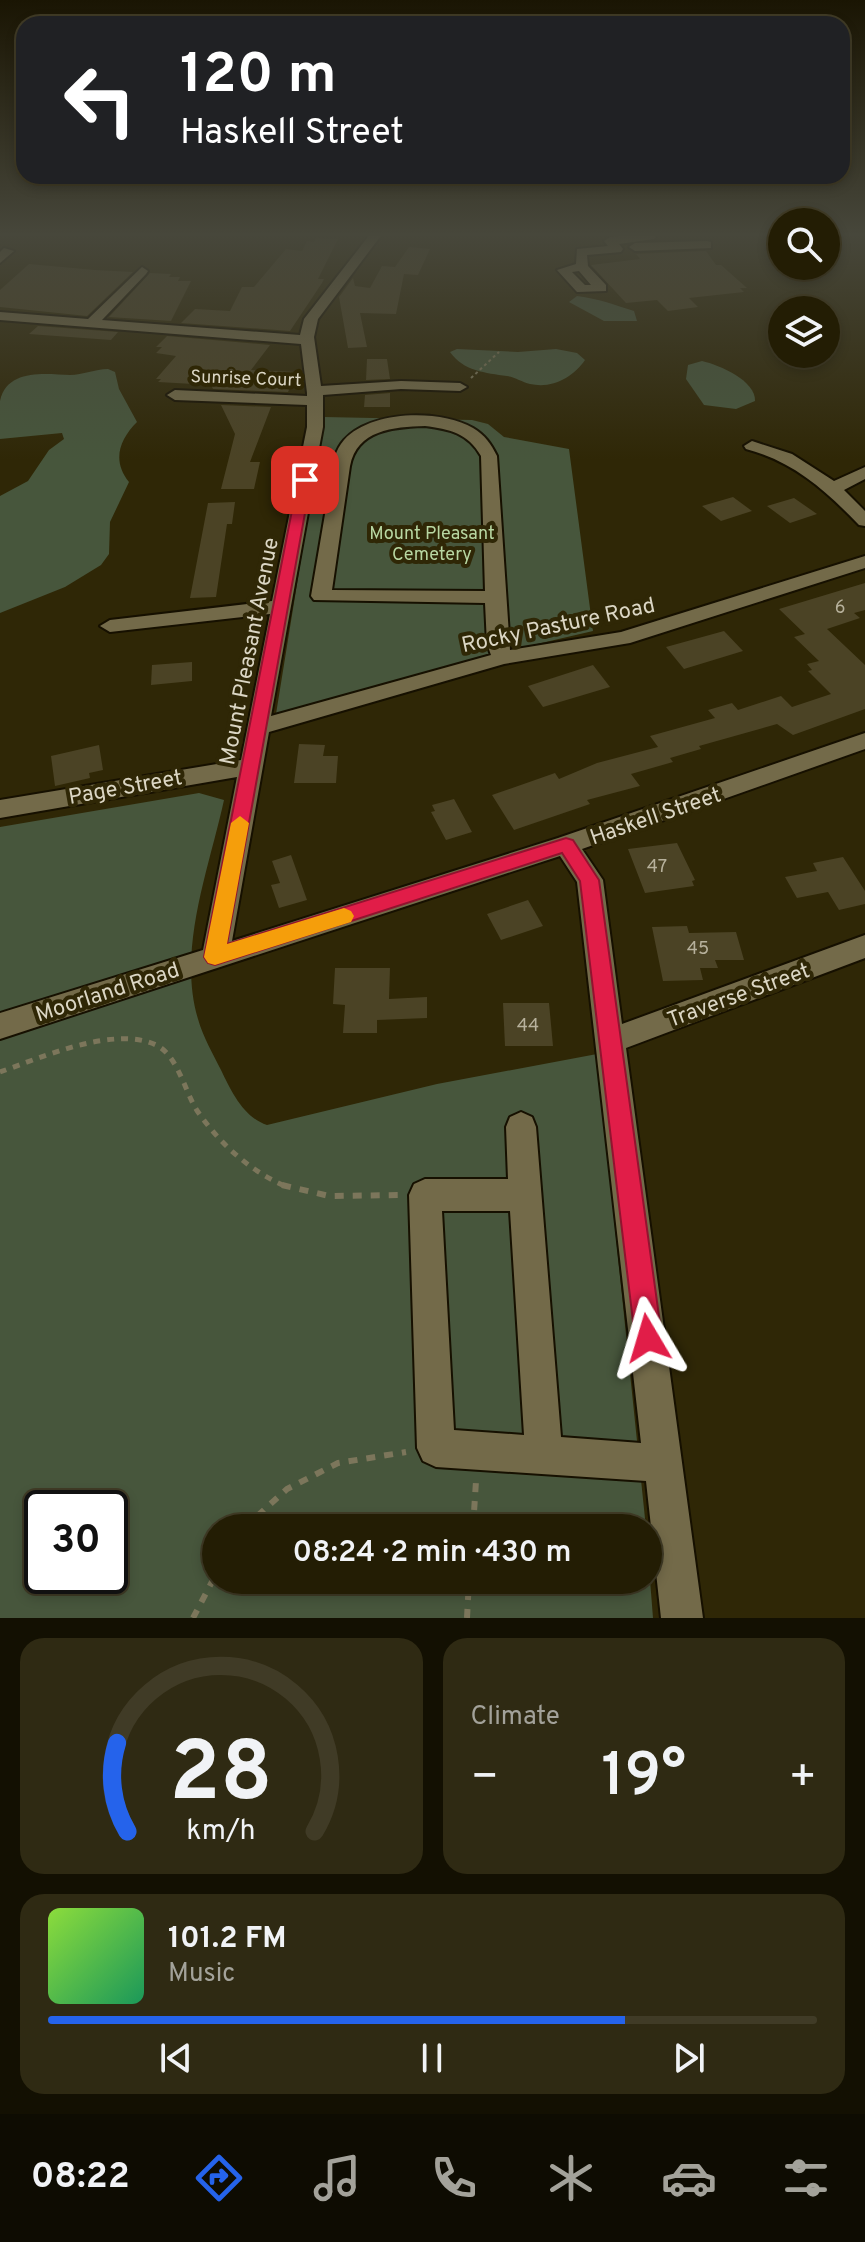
<!DOCTYPE html>
<html lang="en">
<head>
<meta charset="utf-8">
<style>
	:root { --surface:#231d04; --page:#2f2a13; --text:#f1f3f6; --muted:#a3a29a; --line:#403b26; --accent:#2563eb }
	body { margin:0; font-family:Overpass,sans-serif; background:var(--page); color:var(--text); height:100vh; display:flex; flex-direction:column; font-size:30px; white-space:nowrap }
	* { box-sizing:border-box; margin:0 }
	p { font-size:26px; color:var(--muted) }
	.icon { flex:none; width:44px; height:44px; fill:none; stroke:currentColor; stroke-width:2; stroke-linecap:round; stroke-linejoin:round }
	.map { position:relative; height:1618px; overflow:hidden }
	.drawer { display:flex; flex-direction:column; gap:20px; padding:20px; background:#131002; flex:1 }
	.drawer>* { flex:none }
	.guide { position:absolute; left:16px; top:16px; width:834px; height:168px; border-radius:24px; box-shadow:0 4px 12px #0003,0 0 0 2px var(--line); background:#202124; color:#fff; overflow:hidden }
	.tools { position:absolute; left:768px; top:208px; display:grid; gap:16px }
	.tools a { display:grid; place-items:center; width:72px; height:72px; border-radius:50%; background:var(--surface); box-shadow:0 4px 12px #0003,0 0 0 2px var(--line); font-size:40px }
	.speed { position:absolute; left:24px; top:1490px; display:flex; gap:16px; font-size:40px; font-weight:700; text-align:center }
	.speed>* { display:grid; place-content:center; width:104px; height:104px; border-radius:50%; background:var(--surface); box-shadow:0 4px 12px #0003,0 0 0 2px var(--line); line-height:1 }
	.speed .limit { border:4px solid #111; border-radius:12px; background:#fff; color:#111 }
	.pin { position:absolute; display:grid; place-items:center; width:68px; height:68px; color:#fff; margin:-34px; border-radius:16px; box-shadow:0 4px 12px #0006 }
	.me { position:absolute; width:88px; margin:-44px; rotate:353deg; stroke-linejoin:round; filter:drop-shadow(0 0 6px #0008) }
	.turn { display:flex; align-items:center; gap:28px; height:168px; padding:0 32px; font-size:36px }
	.turn .icon { width:104px; height:104px; stroke-width:2.5 }
	.turn b { display:block; font-size:56px; line-height:68px }
	.big { font-size:60px; font-weight:600; line-height:1.1 }
	.drawer .tile { flex:1; display:flex; flex-direction:column; justify-content:center; gap:12px; min-width:0; padding:0 28px; border-radius:24px; background:var(--page) }
	.drawer .dial { align-items:center; gap:0 }
	.dial svg { height:208px; overflow:visible; fill:none; stroke:var(--line); stroke-width:7; stroke-linecap:round; text-anchor:middle }
	.dial text { fill:var(--text); stroke:none }
	.song { display:flex; align-items:center; gap:24px }
	.cover { width:96px; height:96px; border-radius:12px; background:linear-gradient(135deg,hsl(90 70% 55%),hsl(150 70% 35%)) }
	.played { height:8px; border-radius:4px; background:linear-gradient(90deg,var(--accent) 75%,var(--line) 75%) }
	.keys { display:flex; justify-content:space-around; direction:ltr }
	.heat { display:flex; justify-content:space-between; align-items:center; font-size:44px; direction:ltr }
	.drawer .tiles { flex:1; display:grid; gap:20px; grid-template-columns:1fr 1fr }
	.tile:last-child { grid-column:span 2 }
	.trip { position:absolute; left:202px; top:1514px; width:460px; height:80px; border-radius:40px; background:var(--surface); box-shadow:0 4px 12px #0003,0 0 0 2px var(--line); font-weight:600; line-height:80px; text-align:center }
	.dock { display:flex; height:128px; justify-content:space-around; align-items:center; background:#0e0c02; color:var(--muted) }
	.dock .icon { width:56px; height:56px }
	.dock .current { color:var(--accent) }
	.dock b { font-size:36px; color:var(--text) }
	.map>svg:first-child { display:block }
	.green { fill:#47563c; fill-rule:evenodd }
	.building { fill:#4b4325 }
	.lines { fill:none; stroke-linecap:round; stroke-linejoin:round }
	.minor-casing { stroke:#161000; stroke-width:4 }
	.path-far2 { stroke:#7c765b; stroke-width:2; stroke-dasharray:3 3; stroke-linecap:butt }
	.path-far1 { stroke:#7c765b; stroke-width:5; stroke-dasharray:7 7; stroke-linecap:butt }
	.path { stroke:#7c765b; stroke-width:6; stroke-dasharray:9 9; stroke-linecap:butt }
	.minor { fill:#736a49; fill-rule:evenodd }
	.route { fill:#e11d48; stroke:#92132f; stroke-width:2 }
	.slow { fill:#f59e0b }
	.labels { text-anchor:middle; stroke-width:8; stroke-linejoin:round; paint-order:stroke }
	.far-street-label { font-size:18px; fill:#dbd6c4; stroke:#2f2706 }
	.far-park-label { font-size:18px; fill:#b8d7a2; stroke:#2f2706 }
	.number-label { font-size:18px; fill:#b7b19c }
	.street-label { font-size:22px; fill:#dbd6c4; stroke:#2f2706 }
</style>
</head>
<body>
<div class="map">
<svg width="865" height="1618" viewBox="0 0 865 1618">
	<rect width="100%" height="100%" fill="#2f2706"/>
	<g class="green">
		<path d="M577,296C600,299 612,304 634,311L637,321H604L569,302Z"/>
		<path d="M457,349L518,352L556,349L577,353L585,360C573,377 553,389 530,384C522,382 515,377 507,376C486,373 463,371 450,352Z"/>
		<path d="M702,361C720,365 756,381 755,401L736,409L704,405L686,379L688,365Z"/>
		<path d="M108,369L115,372L119,389L137,422C119,440 112,461 129,482L110,522L109,554L101,565L65,587L0,613V496L28,481L49,450L64,439L62,433L0,439C0,428 0,413 0,401C7,368 46,374 70,375C83,375 95,369 108,369Z"/>
		<path d="M324,417L472,420L488,424L504,437L569,449L593,631L498,653L276,714Z"/>
		<path d="M199,793L224,800C209,869 177,949 198,1019C203,1037 213,1054 221,1070C231,1091 244,1118 267,1125L437,1084L597,1054L646,1528H216V1580H648V1554L653,1618H0V827ZM42,1508H110V1576H42Z"/>
	</g>
	<g class="building">
		<path d="M316,238L338,239L318,279H324L322,283L290,331L181,323L195,309L230,311L242,287H254L286,249L302,251L307,241L314,242Z"/>
		<path d="M409,247L430,249L418,275L404,274L396,314L360,313L367,347L348,348L339,297L353,278L355,286L370,288L382,266L395,267Z"/>
		<path d="M706,251L716,265H721L747,288H740L744,292L689,298L698,307L668,311L657,300L626,303L591,265L640,259L636,254Z"/>
		<path d="M29,264L95,270L133,272L87,316L0,307V290Z"/>
		<path d="M150,273L171,274L169,277H180L178,281H191L171,321L109,317Z"/>
		<path d="M38,326L118,332L111,340L29,334Z"/>
		<path d="M167,336L270,345L251,370L297,372L288,392L213,389L211,385L158,382L161,379H156L176,356L156,353L162,347H156Z"/>
		<path d="M367,359H387L390,379L366,380Z"/>
		<path d="M390,393V407H364L365,395Z"/>
		<path d="M221,405L271,407L250,462H260L254,489H221L235,434Z"/>
		<path d="M733,497L752,511L721,521L702,506Z"/>
		<path d="M794,498L817,514L790,523L767,506Z"/>
		<path d="M235,502L232,524H227L216,597L190,598L208,503Z"/>
		<path d="M865,583V610L854,613L860,618L827,629L865,665V709L793,735L777,724L699,746L701,749L670,758L673,762L631,774L640,786L587,800L590,804L514,830L492,795L555,773L559,779L597,763L658,747L650,736L715,718L708,710L732,703L738,710L781,696L792,707L831,694L808,671L812,670L807,664L819,661L794,637L805,634L779,609Z"/>
		<path d="M724,631L743,651L684,669L666,647Z"/>
		<path d="M192,662V681L151,685L152,665Z"/>
		<path d="M593,665L610,687L543,707L528,686Z"/>
		<path d="M299,744L325,745L323,756H338L336,783H294Z"/>
		<path d="M99,745L103,770L89,773L90,778L55,786L51,756Z"/>
		<path d="M454,799L472,832L446,840L431,812L435,811L432,805Z"/>
		<path d="M677,843L695,880L692,881L694,886L645,893L628,849Z"/>
		<path d="M291,855L307,900L279,908L271,885L280,883L272,861Z"/>
		<path d="M843,857L865,891V904L839,910L828,892L797,898L785,877L817,871L813,863Z"/>
		<path d="M528,900L543,926L501,940L487,914Z"/>
		<path d="M687,926L689,933L736,932L744,960H715L718,968H700L703,980L663,981L652,927Z"/>
		<path d="M335,968H390L389,999L427,997V1018L377,1020V1033H343L345,1005L333,1004Z"/>
		<path d="M503,1003H549L553,1046H505Z"/>
	</g>
	<g class="lines">
		<g class="minor-casing">
			<g id="minor">
				<path d="M371,233H383L318,319L314,337L321,386L401,381L460,383L467,387L460,391L401,389L323,395V427L314,475H331C333,463 335,450 344,440C371,410 440,409 473,428C485,435 491,444 497,456L510,650L621,632L865,556V568L630,643L504,664L269,732L232,941L558,838L865,733V749L582,849L603,880L622,1024L865,935V958L626,1048L703,1618H661L646,1481L436,1467L423,1461L417,1448L409,1195L414,1184L425,1179H508L506,1127L510,1117L521,1112L532,1117L536,1127L561,1437L641,1443L577,882L560,856L0,1039V1013L203,950L237,777L0,818V800L241,760L270,614L110,632L100,626L110,620L272,601L307,427V405L175,400L167,395L175,390L307,396V393L301,344L0,320V312L88,319L142,267L148,271L146,274L102,320L300,335L304,319ZM425,426C449,429 468,433 481,456L485,591L332,590L350,466C357,430 393,427 425,426ZM313,485H330L311,596L314,600L485,603L487,644L491,655L271,716ZM442,1211H510L524,1435L454,1430Z"/>
				<path d="M650,233L656,237L654,239L619,244L623,249L621,252L587,255L588,266L606,285V291L577,292L557,270L576,264L577,249L608,246L604,241L610,237ZM579,271L591,285H585L572,272Z"/>
				<path d="M707,241L711,242V248L635,251L629,247L635,243Z"/>
				<path d="M4,248L14,251L0,263V252Z"/>
				<path d="M752,441L792,454L834,481L865,467V479L844,490L865,511V526L859,525C825,490 794,462 746,449L744,446Z"/>
			</g>
		</g>
		<path class="path-far2" d="M471,378L499,352"/>
		<path class="path-far1" d="M0,1072C40,1058 114,1025 156,1045C178,1055 185,1093 198,1112C221,1145 250,1171 287,1187"/>
		<g class="path">
			<path d="M282,1185L329,1196L399,1195"/>
			<path d="M244,1528L287,1489L338,1463L406,1452"/>
			<path d="M473,1528L476,1481"/>
			<path d="M193,1618L216,1574"/>
			<path d="M467,1618L469,1580"/>
		</g>
		<use href="#minor" class="minor"/>
	</g>
	<linearGradient id="sky" x2="0" y2="1"><stop stop-color="#1a1503"/><stop offset="0.51" stop-color="#47473b"/><stop offset="1" stop-color="#47473b" stop-opacity="0"/></linearGradient>
	<rect width="865" height="460" fill="url(#sky)"/>
	<path class="route" d="M305,476L311,480L227,944L566,838L573,840L599,880L662,1338L658,1348L648,1352L639,1348L635,1338L580,881L562,853L215,965L208,963L204,957L298,480Z"/>
	<path class="slow" d="M240,816L249,823L227,944L344,908L351,911L354,916L351,922L215,965L208,963L204,957L231,823Z"/>
	<g class="labels">
		<g class="far-street-label">
			<text transform="translate(246 378) rotate(2)" y="6">Sunrise Court</text>
		</g>
		<g class="far-park-label">
			<text x="432" y="539">Mount Pleasant<tspan x="432" dy="21">Cemetery</tspan></text>
		</g>
		<g class="number-label">
			<text x="840" y="613">6</text>
			<text x="657" y="872">47</text>
			<text x="698" y="954">45</text>
			<text x="528" y="1031">44</text>
		</g>
		<g class="street-label">
			<text transform="translate(558 624) rotate(-12)" y="8">Rocky Pasture Road</text>
			<text transform="translate(248 651) rotate(-79)" y="8">Mount Pleasant Avenue</text>
			<text transform="translate(125 786) rotate(-10)" y="8">Page Street</text>
			<text transform="translate(655 815) rotate(-19)" y="8">Haskell Street</text>
			<text transform="translate(107 991) rotate(-18)" y="8">Moorland Road</text>
			<text transform="translate(738 994) rotate(-20)" y="8">Traverse Street</text>
		</g>
	</g>
</svg>
<div class="tools">
<a><svg class="icon" aria-label="search" viewBox="0 0 24 24"><circle cx="10" cy="10" r="6"/><path d="M15 15l6 6"/></svg></a>
<a><svg class="icon" aria-label="layers" viewBox="0 0 24 24"><path d="M12 4l9 5-9 5-9-5zM3 14l9 5 9-5"/></svg></a>
</div>
<div class="speed"><div class="limit">30</div></div>
<div class="pin" style="left:305px;top:480px;background:#d93025"><svg class="icon" aria-label="arrive" viewBox="0 0 24 24"><path d="M6 21V4h12l-3 4 3 4H6"/></svg></div>
<svg class="me" style="left:648px;top:1338px" viewBox="-20 -20 40 40"><path d="M0-17L14 15 0 8-14 15z" fill="#e11d48" stroke="#fff" stroke-width="4"/></svg>
<div class="trip">08:24 · 2 min · 430 m</div>
<div class="guide">
<div class="turn"><svg class="icon" aria-label="left" viewBox="0 0 24 24"><path d="M17 20v-9H6M10 6l-5 5 5 5"/></svg><div><b>120 m</b>Haskell Street</div></div>
</div>
</div>
<section class="drawer">
<div class="tiles">
<div class="tile dial"><svg viewBox="0 0 100 80">
<path d="M14 69A42 42 0 1 1 86 69"/>
<path d="M14 69A42 42 0 0 1 10 35" stroke="#2563eb"/>
<text x="50" y="56" font-size="32" font-weight="700">28</text>
<text x="50" y="72" font-size="11">km/h</text>
</svg></div>
<div class="tile"><p>Climate</p>
<div class="heat"><a>−</a><b class="big">19°</b><a>+</a></div>
</div>
<div class="tile">
<div class="song"><i class="cover"></i><div><b>101.2 FM</b><p>Music</p></div></div>
<div class="played"></div>
<div class="keys"><svg class="icon" aria-label="previous" viewBox="0 0 24 24"><path d="M18 5L8 12l10 7zM5 5v14"/></svg><svg class="icon" aria-label="pause" viewBox="0 0 24 24"><path d="M8 5v14M16 5v14"/></svg><svg class="icon" aria-label="next" viewBox="0 0 24 24"><path d="M6 5l10 7-10 7zM19 5v14"/></svg></div>
</div>
</div>
</section>
<nav class="dock">
<b>08:22</b>
<svg class="icon current" aria-label="directions" viewBox="0 0 24 24"><path d="M12 3l9 9-9 9-9-9zM9 14v-3h6M13 9l2 2-2 2"/></svg>
<svg class="icon" aria-label="music" viewBox="0 0 24 24"><path d="M9 18V5l10-2v13"/><circle cx="6" cy="18" r="3"/><circle cx="16" cy="16" r="3"/></svg>
<svg class="icon" aria-label="phone" viewBox="0 0 24 24"><path d="M5 4h4l2 5-3 2q2 4 5 5l2-3 5 2v4C11 20 4 13 5 4z"/></svg>
<svg class="icon" aria-label="climate" viewBox="0 0 24 24"><path d="M12 3v18M4 7l16 10M4 17L20 7"/></svg>
<svg class="icon" aria-label="car" viewBox="0 0 24 24"><path d="M5 17H2v-5l4-1 3-4h7l3 4 3 1v5h-3M9 17h6M6 11h13"/><circle cx="7" cy="17" r="2"/><circle cx="17" cy="17" r="2"/></svg>
<svg class="icon" aria-label="filters" viewBox="0 0 24 24"><path d="M4 7h16M4 17h16"/><circle cx="9" cy="7" r="2"/><circle cx="15" cy="17" r="2"/></svg>
</nav>
</body>
</html>
